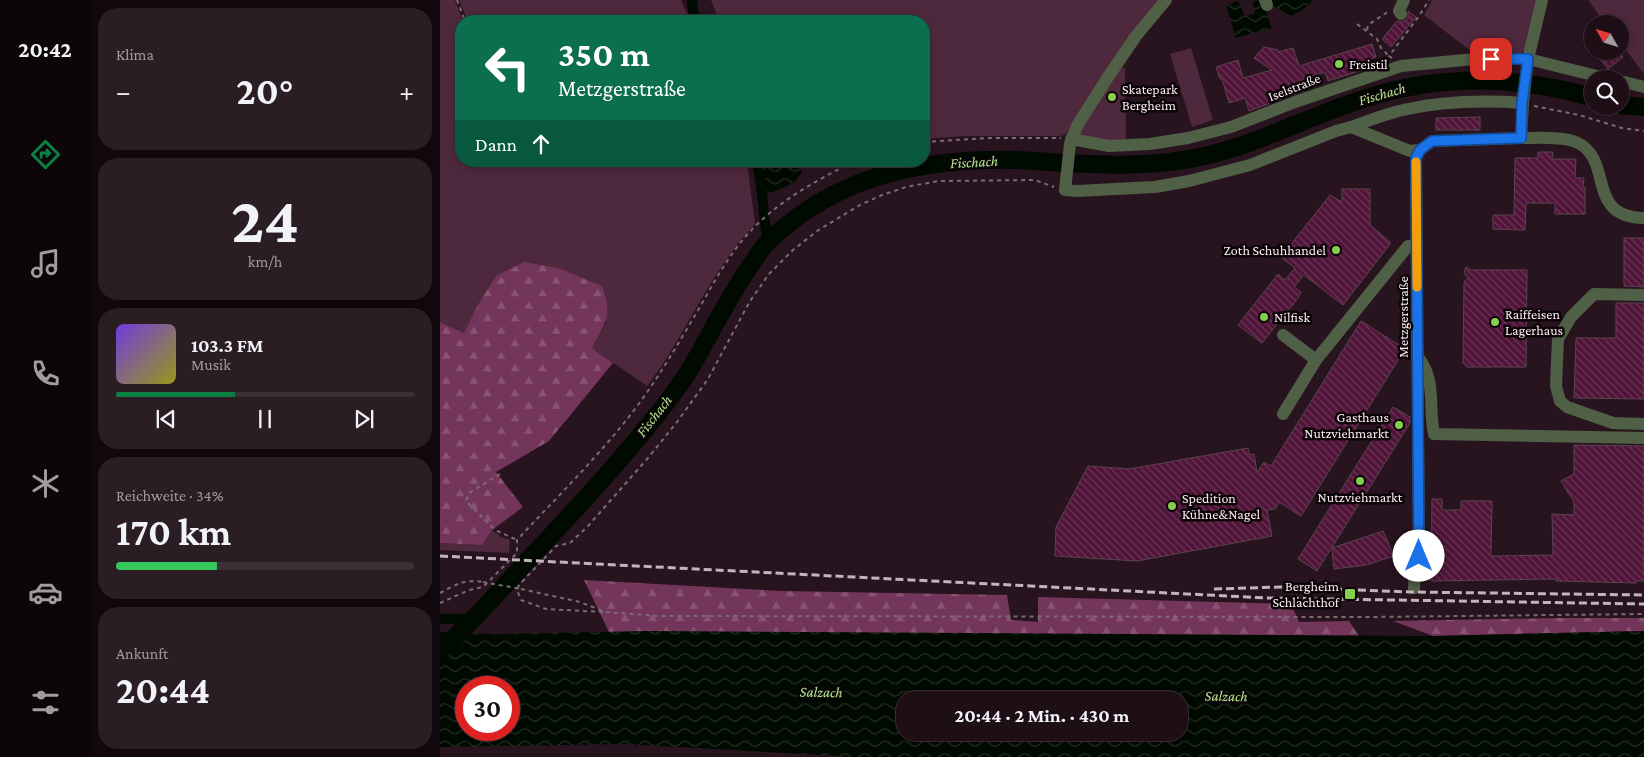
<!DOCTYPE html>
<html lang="de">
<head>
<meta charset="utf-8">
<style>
	:root { --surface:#1e0f17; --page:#2b1d24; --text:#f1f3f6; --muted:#a19ca1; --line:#3c2f36; --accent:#0b8043 }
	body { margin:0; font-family:"Crimson Pro",serif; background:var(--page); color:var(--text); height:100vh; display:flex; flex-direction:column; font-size:19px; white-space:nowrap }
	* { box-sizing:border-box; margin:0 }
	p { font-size:16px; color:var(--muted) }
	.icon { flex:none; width:28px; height:28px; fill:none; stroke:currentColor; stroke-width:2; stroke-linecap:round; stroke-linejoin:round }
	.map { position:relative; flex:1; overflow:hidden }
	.sheet { display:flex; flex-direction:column; gap:8px; padding:8px; background:#10080d; width:350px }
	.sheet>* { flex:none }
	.banner { position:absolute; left:15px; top:15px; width:475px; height:152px; border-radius:20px; box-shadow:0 2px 8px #0003,0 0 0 1px var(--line); background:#0b6e4f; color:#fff; overflow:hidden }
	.needle { width:32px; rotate:309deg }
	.controls { position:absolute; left:1144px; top:15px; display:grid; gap:10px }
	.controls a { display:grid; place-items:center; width:45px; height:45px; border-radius:50%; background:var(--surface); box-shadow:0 2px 8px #0003,0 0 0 1px var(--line); font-size:25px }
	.speed { position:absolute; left:15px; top:676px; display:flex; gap:10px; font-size:25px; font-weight:700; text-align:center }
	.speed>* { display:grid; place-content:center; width:65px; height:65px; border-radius:50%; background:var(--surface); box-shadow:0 2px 8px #0003,0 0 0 1px var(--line); line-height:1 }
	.speed .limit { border:8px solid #d22; background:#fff; color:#111 }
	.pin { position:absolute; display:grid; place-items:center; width:42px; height:42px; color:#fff; margin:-21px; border-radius:10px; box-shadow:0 2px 8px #0006 }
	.me { position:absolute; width:55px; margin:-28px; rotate:0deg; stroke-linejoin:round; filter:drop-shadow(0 0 4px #0008) }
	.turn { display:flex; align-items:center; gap:18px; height:105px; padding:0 20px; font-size:22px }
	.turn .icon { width:65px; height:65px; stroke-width:2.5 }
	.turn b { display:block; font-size:35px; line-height:42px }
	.then { display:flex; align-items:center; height:48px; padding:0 20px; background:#0003; gap:10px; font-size:19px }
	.big { font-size:38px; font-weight:700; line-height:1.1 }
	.sheet .widget { flex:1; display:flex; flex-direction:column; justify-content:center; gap:8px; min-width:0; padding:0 18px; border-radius:20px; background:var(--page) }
	.sheet .dial { align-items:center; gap:0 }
	.dial b { font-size:65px; line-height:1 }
	.song { display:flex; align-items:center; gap:15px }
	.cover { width:60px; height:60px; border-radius:8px; background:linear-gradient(135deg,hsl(260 70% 55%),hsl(60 70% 35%)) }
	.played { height:5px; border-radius:2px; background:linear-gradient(90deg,var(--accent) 40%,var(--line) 40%) }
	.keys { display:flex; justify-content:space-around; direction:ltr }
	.heat { display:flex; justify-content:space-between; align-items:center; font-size:28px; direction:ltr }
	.charge { height:8px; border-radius:4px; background:linear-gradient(90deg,#34c759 34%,var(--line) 0) }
	.trip { position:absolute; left:456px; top:691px; width:292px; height:50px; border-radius:20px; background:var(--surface); box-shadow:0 2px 8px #0003,0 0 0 1px var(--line); font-weight:700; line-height:50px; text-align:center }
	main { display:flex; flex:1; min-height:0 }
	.menu { display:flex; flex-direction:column; width:90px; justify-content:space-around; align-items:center; background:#0c0609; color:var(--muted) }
	.menu .icon { width:35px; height:35px }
	.menu .current { color:var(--accent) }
	.menu b { font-size:22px; color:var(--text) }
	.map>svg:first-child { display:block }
	.green { fill:#4e283d }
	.forest { fill:url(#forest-firs) }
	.water { fill:url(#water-waves); fill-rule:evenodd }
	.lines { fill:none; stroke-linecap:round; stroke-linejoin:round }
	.canal { stroke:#000a00; stroke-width:10 }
	.river { stroke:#000a00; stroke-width:18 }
	.building { fill:url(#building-back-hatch); stroke:#5a434f }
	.path { stroke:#7d6b74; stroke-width:2; stroke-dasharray:4 4; stroke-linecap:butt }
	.minor { stroke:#506046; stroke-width:12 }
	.rail { stroke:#c4b4bc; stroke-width:3; stroke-dasharray:8 4; stroke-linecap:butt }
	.path-bridge { stroke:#7d6b74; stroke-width:2; stroke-dasharray:4 4; stroke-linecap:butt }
	.route-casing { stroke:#114b97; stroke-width:12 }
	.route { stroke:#1a73e8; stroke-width:9 }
	.slow { stroke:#f59e0b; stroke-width:9 }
	.poi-dot { fill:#85cf4d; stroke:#0b0407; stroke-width:2 }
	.labels { text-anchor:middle; stroke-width:5; stroke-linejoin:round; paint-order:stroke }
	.poi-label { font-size:14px; fill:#fcedf4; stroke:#0b0407; text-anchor:start }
	.street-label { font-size:14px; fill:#fcedf4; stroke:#0b0407 }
	.water-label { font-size:15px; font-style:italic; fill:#b1e78f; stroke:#0b0407 }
</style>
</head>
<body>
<main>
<nav class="menu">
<b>20:42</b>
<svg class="icon current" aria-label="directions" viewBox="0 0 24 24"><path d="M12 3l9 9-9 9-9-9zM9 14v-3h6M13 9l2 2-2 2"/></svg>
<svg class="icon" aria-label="music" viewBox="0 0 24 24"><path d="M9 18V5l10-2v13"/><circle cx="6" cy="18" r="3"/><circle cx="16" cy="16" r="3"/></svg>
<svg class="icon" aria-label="phone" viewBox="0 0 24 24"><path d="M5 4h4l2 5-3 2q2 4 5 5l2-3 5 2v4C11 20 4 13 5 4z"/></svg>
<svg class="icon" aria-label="climate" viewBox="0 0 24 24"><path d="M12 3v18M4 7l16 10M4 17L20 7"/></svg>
<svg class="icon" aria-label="car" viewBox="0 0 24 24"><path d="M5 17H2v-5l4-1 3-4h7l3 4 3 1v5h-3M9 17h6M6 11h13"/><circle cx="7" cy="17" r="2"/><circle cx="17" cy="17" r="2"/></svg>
<svg class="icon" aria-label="filters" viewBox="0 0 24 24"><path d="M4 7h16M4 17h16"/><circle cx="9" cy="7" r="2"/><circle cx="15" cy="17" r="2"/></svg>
</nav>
<section class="sheet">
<div class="widget"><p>Klima</p>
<div class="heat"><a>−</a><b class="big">20°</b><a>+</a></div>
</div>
<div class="widget dial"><b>24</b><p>km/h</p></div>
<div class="widget">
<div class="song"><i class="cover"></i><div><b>103.3 FM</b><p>Musik</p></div></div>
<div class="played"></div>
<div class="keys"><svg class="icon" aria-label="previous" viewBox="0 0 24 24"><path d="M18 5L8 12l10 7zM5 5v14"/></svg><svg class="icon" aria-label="pause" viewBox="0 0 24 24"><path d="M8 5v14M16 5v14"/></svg><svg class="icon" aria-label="next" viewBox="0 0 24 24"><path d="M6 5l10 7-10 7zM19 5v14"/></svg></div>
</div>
<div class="widget"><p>Reichweite · 34%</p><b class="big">170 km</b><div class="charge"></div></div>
<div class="widget"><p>Ankunft</p><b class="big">20:44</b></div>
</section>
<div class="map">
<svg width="1204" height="757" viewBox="0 0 1204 757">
	<defs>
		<pattern id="forest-firs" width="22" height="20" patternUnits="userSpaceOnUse" patternTransform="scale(1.25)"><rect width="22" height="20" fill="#74355a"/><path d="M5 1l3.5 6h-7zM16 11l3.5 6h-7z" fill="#895372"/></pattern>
		<pattern id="water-waves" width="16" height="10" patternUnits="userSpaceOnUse" patternTransform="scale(1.25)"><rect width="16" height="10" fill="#000a00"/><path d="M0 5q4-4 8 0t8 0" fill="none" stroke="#262e26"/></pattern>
		<pattern id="building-back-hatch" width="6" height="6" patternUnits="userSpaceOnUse" patternTransform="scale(1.25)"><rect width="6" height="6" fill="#501439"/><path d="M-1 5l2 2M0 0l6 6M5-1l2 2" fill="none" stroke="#6a3656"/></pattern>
	</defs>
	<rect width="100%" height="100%" fill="#28141f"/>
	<g class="green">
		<path d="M0,0H15L23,21H21V161H307L315,224C279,262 257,309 229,354C223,365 215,375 207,386L152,348L166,322L56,276L37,306L24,333L0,322Z"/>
		<path d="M19,0H241L250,21H28Z"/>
		<path d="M271,0H723L628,133L621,136H524L484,139V21H279Z"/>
		<path d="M992,0H1097L1084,50L1080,55L1037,56L984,15Z"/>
		<path d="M1148,0H1204V74L1180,42V24H1166Z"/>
		<path d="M751,48L773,120L752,127L730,54Z"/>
		<path d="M677,68H685L686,142L644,139L639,133Z"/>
		<path d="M52,530L61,537L70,540L69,553L0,550V543L42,545Z"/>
	</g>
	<g class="forest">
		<path d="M84,262L118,268L162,286C173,316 166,321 152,348L173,363L109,441L56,472L83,507L52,530L42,545L0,543V322L24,333L37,306L56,276Z"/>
		<path d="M144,580L342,591L567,595L571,620L598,622V597L851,604L859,622L909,621L919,636L169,632Z"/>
		<path d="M1119,618H1204V631L993,636L953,621Z"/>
	</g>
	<g class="water">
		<path d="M819,0H872L870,4C864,9 858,13 851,16L830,4L822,8L823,10H826L832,29L825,31L823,30L796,38L786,5L798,1L805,16L815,13L813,2Z"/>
		<path d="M342,161L357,164L362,172L354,183L322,197L320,174L328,166Z"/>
		<path d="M206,631L993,636L1204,631V757H416L184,744L0,747V632L54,634ZM26,688H69V730H26ZM465,700H740V732H465Z"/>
	</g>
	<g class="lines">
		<g class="canal">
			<path d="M252,0L253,11L257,21"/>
			<path d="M316,161C324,187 322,215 328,241"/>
			<path d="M0,619H33"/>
		</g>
		<g class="river">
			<path d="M1180,105L1204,107"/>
			<path d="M0,651C31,623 59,592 87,561C132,514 176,466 217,415C229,399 243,382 253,364C273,329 290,294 313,262C318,254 323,246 330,240C363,208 406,184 451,173C490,163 534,159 575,160C641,163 703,171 769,155C821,142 869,117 920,100C998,74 1073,75 1152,97"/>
		</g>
	</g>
	<g class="building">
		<path d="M968,11L976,17L951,47L942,39L957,21L961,22L966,20L968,17Z"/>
		<path d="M932,44L936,57L926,60L929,68L888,81L885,72L863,79L866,90L809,111L805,98L789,103L782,79H780L776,67L798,60L803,78L832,70L814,58L824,47L838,50V52L853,48L859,66Z"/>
		<path d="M1154,51H1179L1183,57L1168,69Z"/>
		<path d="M1040,117V130H996V118Z"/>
		<path d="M1098,152H1113L1112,159H1136L1135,178H1144L1143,187H1145V214H1115V203H1086L1085,230L1053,229V215H1074L1075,158H1098Z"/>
		<path d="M902,189H930V225L951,243L903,305L864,275L854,287L861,292L858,298L822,343L798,325L838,274L845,280L855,268L841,257L890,195L902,202Z"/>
		<path d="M1184,238H1204V287L1184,286Z"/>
		<path d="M1026,267L1032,270H1087L1086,367H1027L1023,363L1024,282L1028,278L1024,273Z"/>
		<path d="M1176,303H1204V399L1134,398L1136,338H1176Z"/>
		<path d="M921,321L965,349L861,516L839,502L835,509L827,510L832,536L697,561L615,556L616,527L648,466L689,469L808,448L810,455L814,454L817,473L824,462L831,466Z"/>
		<path d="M953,407L970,417V423L877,571L858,559Z"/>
		<path d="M1134,445L1204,446V581H1196V583L1116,581V579L991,581L992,499H1002V510H1021V501H1052L1051,556L1113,555L1112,514L1134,515V502L1121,481L1134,474Z"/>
		<path d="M943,531L954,556L926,565L894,569L892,548Z"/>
	</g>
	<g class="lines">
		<g class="path">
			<path d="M17,0L25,21"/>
			<path d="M917,24L937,39L941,48L949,56"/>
			<path d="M927,30L928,25L949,11"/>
			<path d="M952,58L949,56L979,16L989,0"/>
			<path d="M1094,106L1139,115L1182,128L1204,131"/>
			<path d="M484,142L550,138H621"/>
			<path d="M60,474L29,493L26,501L55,530L77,540"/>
			<path d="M81,589L140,602L165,612L218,616L930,617L1204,614"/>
			<path d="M0,593C17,584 24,579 43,582"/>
			<path d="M0,603L29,590L43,587L77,553V540C118,496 162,453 198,405C220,375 238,344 257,312C272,286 286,259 306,236C336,202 375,181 415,161"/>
			<path d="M163,612L106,609L81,600L77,590L79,585L116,546L130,543L148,526L208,458L237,422L268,379L310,301L329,274L353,250L377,231L420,205L442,195L466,187L498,181L595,180L614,187"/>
		</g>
		<g class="minor">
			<path d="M726,0L696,36L668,77L637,126L630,144L625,190L637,191L715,187L749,181L810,165L896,131L911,127L970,151L980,150"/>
			<path d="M825,0L827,5"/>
			<path d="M1102,0L1088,59L1083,103L1081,138C1096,138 1125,136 1138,143C1174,161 1145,217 1204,218"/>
			<path d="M961,14L959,11L964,0"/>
			<path d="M1180,81L1204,87"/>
			<path d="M911,127C928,121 945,114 963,110C1002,101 1042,100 1083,103"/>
			<path d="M631,139L669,146L710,144L748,138L791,127L855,102L961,66L1035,59H1088L1169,79"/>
			<path d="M1204,295L1154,294L1131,317L1118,339L1116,386L1120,401L1127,407L1173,423L1204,424"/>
			<path d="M843,335L876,360"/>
			<path d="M978,357C997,381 988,406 994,434L1204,438"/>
			<path d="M843,414L876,360L968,246L977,245"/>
			<path d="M974,588L975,565L979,556L976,158L980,150L992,141L1081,138"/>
		</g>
		<g class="rail">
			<path d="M0,556L827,598L1204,604"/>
			<path d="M774,589L841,587L971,592L1204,595"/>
		</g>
		<path class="path-bridge" d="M43,582L81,589"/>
	</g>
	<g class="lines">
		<g class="route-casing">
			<path id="route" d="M979,556L976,158L980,150L992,141L1081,138L1082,103L1088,59H1051"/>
		</g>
		<use href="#route" class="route"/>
		<path class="slow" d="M976,162L977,287"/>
	</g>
	<g class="poi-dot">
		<circle cx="899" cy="64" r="5"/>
		<circle cx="672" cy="97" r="5"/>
		<circle cx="896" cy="250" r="5"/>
		<circle cx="824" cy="317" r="5"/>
		<circle cx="1055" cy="322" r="5"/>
		<circle cx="959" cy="425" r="5"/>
		<circle cx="920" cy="481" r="5"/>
		<circle cx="732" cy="506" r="5"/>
		<rect x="904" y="588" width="12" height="12" rx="2.5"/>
	</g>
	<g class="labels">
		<g class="poi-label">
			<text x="909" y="69">Freistil</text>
			<text x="682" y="94">Skatepark<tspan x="682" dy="16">Bergheim</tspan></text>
			<text x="886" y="255" text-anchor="end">Zoth Schuhhandel</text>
			<text x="1065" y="319">Raiffeisen<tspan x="1065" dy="16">Lagerhaus</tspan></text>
			<text x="834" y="322">Nilfisk</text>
			<text x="949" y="422" text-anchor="end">Gasthaus<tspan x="949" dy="16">Nutzviehmarkt</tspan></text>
			<text x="920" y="502" text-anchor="middle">Nutzviehmarkt</text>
			<text x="742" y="503">Spedition<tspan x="742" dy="16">Kühne&amp;Nagel</tspan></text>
			<text x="899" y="591" text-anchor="end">Bergheim<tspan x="899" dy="16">Schlachthof</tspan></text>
		</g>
		<g class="street-label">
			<text transform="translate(854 87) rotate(-21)" y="5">Iselstraße</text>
			<text transform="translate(963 317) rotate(-90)" y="5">Metzgerstraße</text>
		</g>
		<g class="water-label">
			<text transform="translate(942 94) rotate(-16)" y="5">Fischach</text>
			<text transform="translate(534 162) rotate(-3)" y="5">Fischach</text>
			<text transform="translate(214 416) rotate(-52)" y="5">Fischach</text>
			<text transform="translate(381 692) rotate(1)" y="5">Salzach</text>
			<text transform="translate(786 696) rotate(1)" y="5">Salzach</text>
		</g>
	</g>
</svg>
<div class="controls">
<a><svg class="needle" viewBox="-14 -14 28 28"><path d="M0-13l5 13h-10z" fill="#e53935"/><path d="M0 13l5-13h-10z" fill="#a19ca1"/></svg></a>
<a><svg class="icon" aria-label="search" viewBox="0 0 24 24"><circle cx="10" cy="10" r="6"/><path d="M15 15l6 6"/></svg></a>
</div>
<div class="speed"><div class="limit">30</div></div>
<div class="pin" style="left:1051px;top:59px;background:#d93025"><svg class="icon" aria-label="arrive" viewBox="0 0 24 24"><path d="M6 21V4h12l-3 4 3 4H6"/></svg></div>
<svg class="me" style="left:979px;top:556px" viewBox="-20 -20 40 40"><circle r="19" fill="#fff"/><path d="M0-13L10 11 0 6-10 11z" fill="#1a73e8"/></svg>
<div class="trip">20:44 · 2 Min. · 430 m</div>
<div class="banner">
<div class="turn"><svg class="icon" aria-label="left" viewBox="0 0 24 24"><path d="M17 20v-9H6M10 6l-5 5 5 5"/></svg><div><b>350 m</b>Metzgerstraße</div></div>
<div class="then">Dann<svg class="icon" aria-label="ahead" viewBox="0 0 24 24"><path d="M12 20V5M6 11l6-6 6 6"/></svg></div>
</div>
</div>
</main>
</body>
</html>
